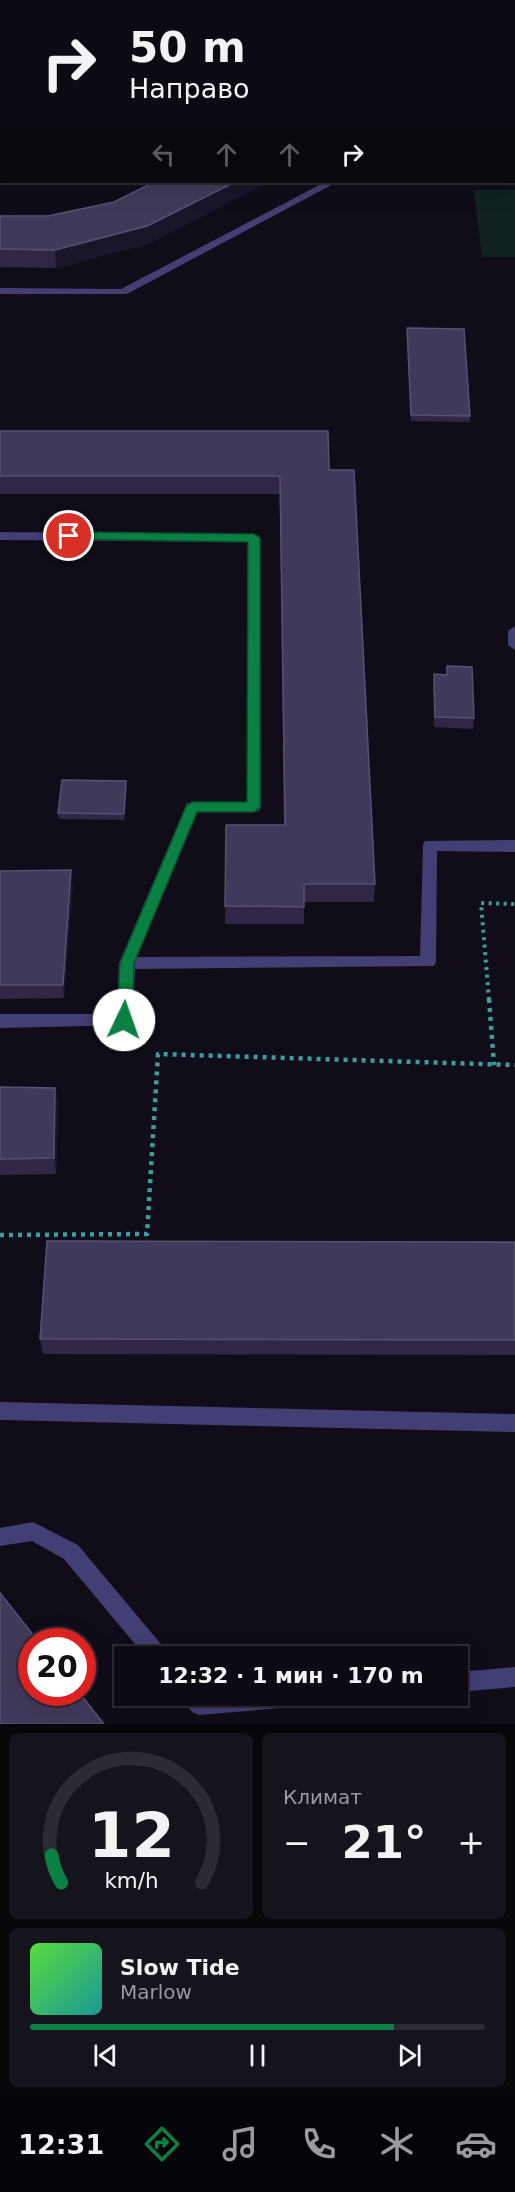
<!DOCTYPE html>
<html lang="ru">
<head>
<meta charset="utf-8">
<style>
	:root { --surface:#0c0a13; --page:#15131c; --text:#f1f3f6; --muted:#9a9aa0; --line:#2c2b33; --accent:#0b8043 }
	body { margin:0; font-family:"DejaVu Sans",sans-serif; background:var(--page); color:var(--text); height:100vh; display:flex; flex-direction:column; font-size:22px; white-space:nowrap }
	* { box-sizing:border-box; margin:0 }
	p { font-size:20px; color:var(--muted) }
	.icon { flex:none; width:33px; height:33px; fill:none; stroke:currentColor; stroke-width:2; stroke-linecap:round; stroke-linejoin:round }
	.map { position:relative; height:1724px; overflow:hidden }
	.panel { display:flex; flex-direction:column; gap:9px; padding:9px; background:#07060a; flex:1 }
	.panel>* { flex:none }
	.guide { position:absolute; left:0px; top:0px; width:516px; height:183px; box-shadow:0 6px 24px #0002,0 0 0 2px var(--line); background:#0c0a13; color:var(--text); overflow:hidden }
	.speed { position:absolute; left:18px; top:1628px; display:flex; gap:12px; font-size:30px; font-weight:700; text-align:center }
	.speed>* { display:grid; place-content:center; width:78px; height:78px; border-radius:50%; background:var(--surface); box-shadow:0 6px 24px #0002,0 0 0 2px var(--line); line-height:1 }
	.speed .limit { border:9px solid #d22; background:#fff; color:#111 }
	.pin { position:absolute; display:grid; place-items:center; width:51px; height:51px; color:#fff; margin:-26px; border:3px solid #fff; border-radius:50%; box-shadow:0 2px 6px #0007 }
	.me { position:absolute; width:66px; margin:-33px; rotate:3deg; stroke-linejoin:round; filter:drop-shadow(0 0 4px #0008) }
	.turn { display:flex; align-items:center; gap:21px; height:126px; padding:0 30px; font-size:27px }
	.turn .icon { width:78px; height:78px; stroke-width:2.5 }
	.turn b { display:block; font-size:42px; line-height:51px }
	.lanes { display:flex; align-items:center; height:57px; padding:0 30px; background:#0003; justify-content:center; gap:30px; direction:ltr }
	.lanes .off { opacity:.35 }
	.big { font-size:45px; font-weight:600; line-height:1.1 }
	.panel .card { flex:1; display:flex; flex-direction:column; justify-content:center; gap:9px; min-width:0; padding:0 21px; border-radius:9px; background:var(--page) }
	.panel .dial { align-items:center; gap:0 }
	.dial svg { height:156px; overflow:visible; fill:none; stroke:var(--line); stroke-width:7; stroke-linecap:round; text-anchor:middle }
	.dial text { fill:var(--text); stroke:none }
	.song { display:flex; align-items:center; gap:18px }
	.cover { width:72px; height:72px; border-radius:9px; background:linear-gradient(135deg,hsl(110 70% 55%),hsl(180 70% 35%)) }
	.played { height:6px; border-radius:3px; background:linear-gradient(90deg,var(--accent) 80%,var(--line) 80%) }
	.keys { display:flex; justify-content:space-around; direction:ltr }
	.heat { display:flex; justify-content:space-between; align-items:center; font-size:33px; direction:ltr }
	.panel .tiles { flex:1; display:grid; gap:9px; grid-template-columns:1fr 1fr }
	.card:last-child { grid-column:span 2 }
	.trip { position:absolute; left:114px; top:1646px; width:354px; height:60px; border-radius:0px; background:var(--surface); box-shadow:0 6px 24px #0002,0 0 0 2px var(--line); font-weight:600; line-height:60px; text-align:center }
	.dock { display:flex; height:96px; justify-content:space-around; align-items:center; background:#050408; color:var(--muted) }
	.dock .icon { width:42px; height:42px }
	.dock .on { color:var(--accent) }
	.dock b { font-size:27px; color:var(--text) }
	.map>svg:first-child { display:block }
	.green { fill:#122 }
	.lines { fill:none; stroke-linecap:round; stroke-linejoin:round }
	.path-far1 { stroke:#3b9d9d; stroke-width:4; stroke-dasharray:3 4.5; stroke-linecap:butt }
	.path { stroke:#3b9d9d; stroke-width:4.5; stroke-dasharray:4 5; stroke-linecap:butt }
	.minor { fill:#433e73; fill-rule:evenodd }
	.wall { fill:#2f2745 }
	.shaded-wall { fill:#1b152c }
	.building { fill:#413959; stroke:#585072; stroke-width:1.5 }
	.route { fill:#0b8043; stroke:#07532c; stroke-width:1.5 }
</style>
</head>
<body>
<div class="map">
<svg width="515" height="1724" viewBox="0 0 515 1724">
	<rect width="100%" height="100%" fill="#100d19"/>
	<path class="green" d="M474,190H515V257H482Z"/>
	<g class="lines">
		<path class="path-far1" d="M489,1000L481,903L515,904"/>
		<g class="path">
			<path d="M489,999L494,1065"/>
			<path d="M0,1235L147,1234L158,1054L515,1065"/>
		</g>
		<g class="minor">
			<rect x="449" y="0" width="10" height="2"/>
			<rect x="514" y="115" width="1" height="6"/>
			<path d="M325,182H337L127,294H0V288L121,289Z"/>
			<path d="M0,532L254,534L260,538L261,807L259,811L254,812H197L137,957L420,956L423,845L425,841L515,840V852L437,851L436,962L434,966L135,969L133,1020L131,1025L0,1028V1014H117L119,963L187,803L247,802L248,542L0,540Z"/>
			<path d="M515,626V650L508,645V631Z"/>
			<path d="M0,1402L515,1414V1432L0,1420Z"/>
			<path d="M33,1522L78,1545L165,1649L168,1656H145L64,1559L32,1541L0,1546V1528Z"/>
			<path d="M515,1667V1687L458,1692V1672Z"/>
			<path d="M181,1695H326L323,1702L316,1705L199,1715L192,1712Z"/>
		</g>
	</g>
	<g class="wall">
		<path d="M48,0H171L170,2H48Z"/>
		<path d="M0,216L148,244L56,268L0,267Z"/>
		<path d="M407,328L470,416V422L411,421Z"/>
		<path d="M0,431L329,470L375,884L374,902H304V924H225V906L284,825L280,494H0Z"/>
		<path d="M447,666L474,718L473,729L434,727L433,685L434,674L446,675Z"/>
		<path d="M127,787L124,820L59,819L58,813Z"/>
		<path d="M0,871L73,884L64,998L0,999Z"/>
		<path d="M0,1087L55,1088L58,1104L56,1174L0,1175Z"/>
		<path d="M515,1242V1355L43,1354L40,1339Z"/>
	</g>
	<g class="shaded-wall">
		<path d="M235,182H269L148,244L56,268L55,250Z"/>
		<path d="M126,781L127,787L124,820V814Z"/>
		<path d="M71,870L73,884L64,998L63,985Z"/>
		<path d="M55,1088L58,1104L56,1174L54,1158Z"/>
	</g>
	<g class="building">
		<rect x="225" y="0" width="30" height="2"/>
		<rect x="514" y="42" width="1" height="27"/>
		<path d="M154,182H235L147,226L55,250L0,249V216H48L114,202Z"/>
		<path d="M407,328L464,329L470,416L411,415Z"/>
		<path d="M0,431H328L329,470H354L375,884H304V907L225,906L226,825H285L280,476H0Z"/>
		<path d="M447,666L472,667L474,718L435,717L434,674L447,675Z"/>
		<path d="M62,780L126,781L124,814L58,813Z"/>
		<path d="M71,870L63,985H0V871Z"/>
		<path d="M0,1087L55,1088L54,1158L0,1159Z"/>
		<path d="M47,1241L515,1242V1340L40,1339Z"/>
		<path d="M0,1593L38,1641H32V1692H79L104,1724H0Z"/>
	</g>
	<path class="route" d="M69,532L254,534L260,538V807L254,812H197L134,963L132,1020L130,1024H119L117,1020L120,963L186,807L192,802H247L248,542L65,539V533Z"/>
</svg>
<div class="speed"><div class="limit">20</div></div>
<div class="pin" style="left:69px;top:536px;background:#d93025"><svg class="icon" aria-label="arrive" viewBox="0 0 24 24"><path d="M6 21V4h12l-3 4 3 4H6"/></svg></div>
<svg class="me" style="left:124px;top:1020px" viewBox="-20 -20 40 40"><circle r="19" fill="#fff"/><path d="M0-13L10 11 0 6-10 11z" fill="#0b8043"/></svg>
<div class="trip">12:32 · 1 мин · 170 m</div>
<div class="guide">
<div class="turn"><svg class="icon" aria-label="right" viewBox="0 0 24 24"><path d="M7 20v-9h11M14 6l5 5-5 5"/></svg><div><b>50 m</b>Направо</div></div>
<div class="lanes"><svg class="icon off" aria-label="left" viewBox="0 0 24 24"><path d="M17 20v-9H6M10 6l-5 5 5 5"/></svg><svg class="icon off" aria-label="ahead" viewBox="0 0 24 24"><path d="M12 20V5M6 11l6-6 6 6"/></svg><svg class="icon off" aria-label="ahead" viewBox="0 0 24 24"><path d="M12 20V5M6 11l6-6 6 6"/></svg><svg class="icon" aria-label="right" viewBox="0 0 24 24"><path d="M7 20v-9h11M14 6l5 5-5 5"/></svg></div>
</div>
</div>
<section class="panel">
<div class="tiles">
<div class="card dial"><svg viewBox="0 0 100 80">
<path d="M14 69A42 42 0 1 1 86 69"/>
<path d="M14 69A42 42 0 0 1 9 55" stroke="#0b8043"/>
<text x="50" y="56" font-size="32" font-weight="700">12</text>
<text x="50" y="72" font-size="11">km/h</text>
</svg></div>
<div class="card"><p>Климат</p>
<div class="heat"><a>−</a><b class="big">21°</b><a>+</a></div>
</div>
<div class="card">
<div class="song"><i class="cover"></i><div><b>Slow Tide</b><p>Marlow</p></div></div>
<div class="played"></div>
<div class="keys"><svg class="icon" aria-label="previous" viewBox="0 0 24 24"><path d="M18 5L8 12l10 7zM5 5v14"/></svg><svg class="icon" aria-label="pause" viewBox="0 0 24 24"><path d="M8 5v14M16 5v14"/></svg><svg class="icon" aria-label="next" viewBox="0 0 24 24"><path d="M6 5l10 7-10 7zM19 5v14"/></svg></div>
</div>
</div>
</section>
<nav class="dock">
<b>12:31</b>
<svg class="icon on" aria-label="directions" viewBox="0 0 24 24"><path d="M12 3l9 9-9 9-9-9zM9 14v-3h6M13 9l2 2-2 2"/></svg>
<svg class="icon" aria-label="music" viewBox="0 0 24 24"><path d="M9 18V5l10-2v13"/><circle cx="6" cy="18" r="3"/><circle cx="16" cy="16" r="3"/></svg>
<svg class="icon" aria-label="phone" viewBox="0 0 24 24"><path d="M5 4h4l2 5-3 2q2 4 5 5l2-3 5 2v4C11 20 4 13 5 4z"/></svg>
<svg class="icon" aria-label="climate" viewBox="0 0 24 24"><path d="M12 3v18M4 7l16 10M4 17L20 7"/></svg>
<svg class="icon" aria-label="car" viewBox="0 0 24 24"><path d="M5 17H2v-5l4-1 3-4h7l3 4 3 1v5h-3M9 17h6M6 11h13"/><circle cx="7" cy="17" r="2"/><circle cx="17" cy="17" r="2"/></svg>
</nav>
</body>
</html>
